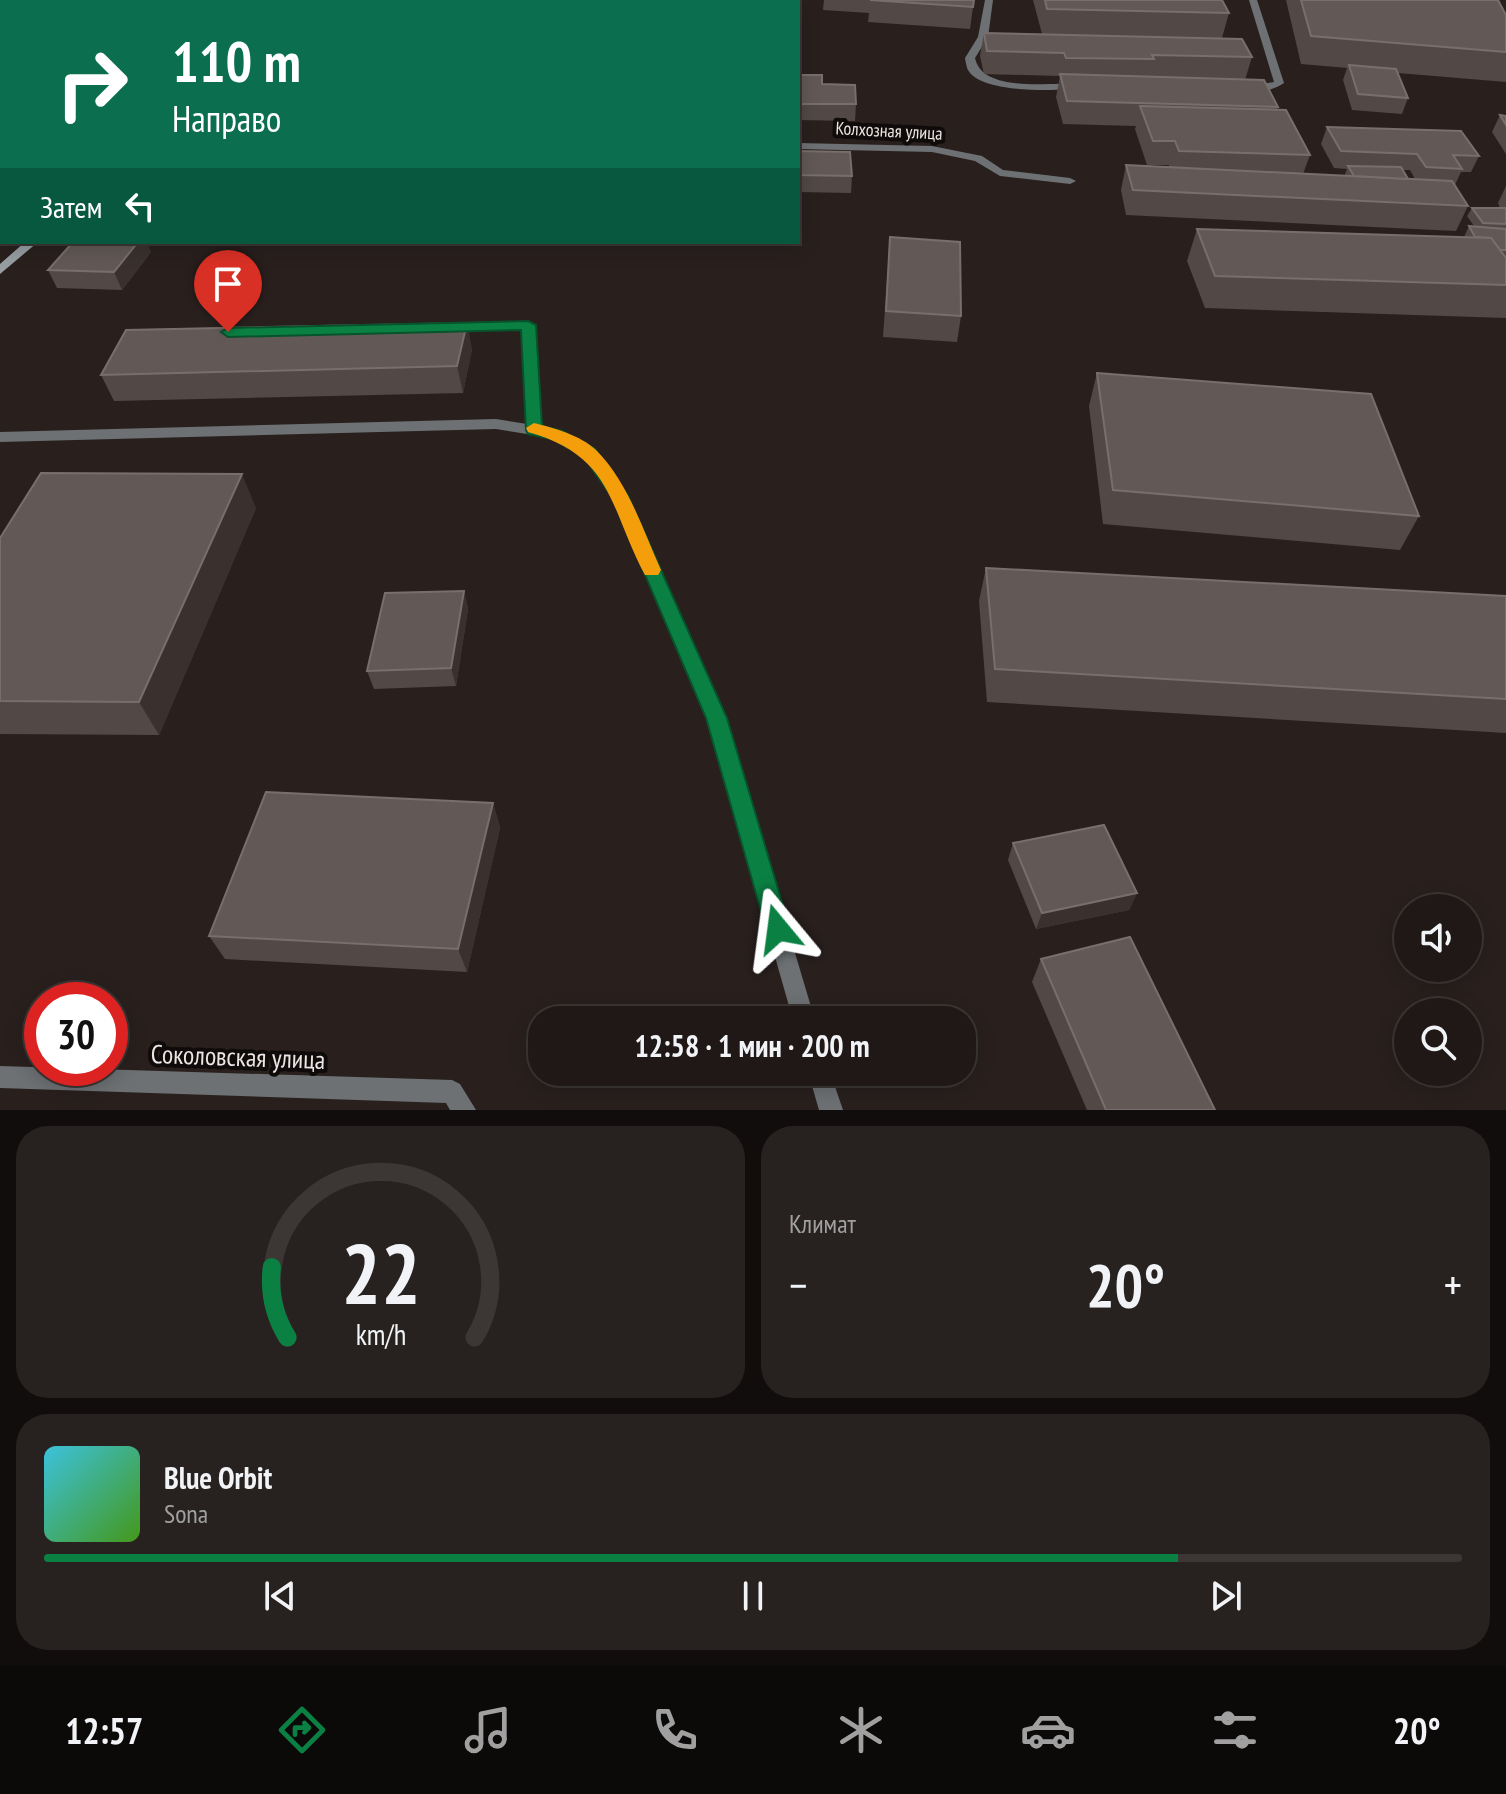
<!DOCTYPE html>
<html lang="ru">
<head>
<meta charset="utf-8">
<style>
	:root { --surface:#1f1816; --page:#27211f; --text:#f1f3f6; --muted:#a1a0a1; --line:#3c3735; --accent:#0b8043 }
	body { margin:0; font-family:"PT Sans Narrow",sans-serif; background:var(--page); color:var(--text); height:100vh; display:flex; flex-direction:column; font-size:30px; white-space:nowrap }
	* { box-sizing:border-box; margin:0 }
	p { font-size:26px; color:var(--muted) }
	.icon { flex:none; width:44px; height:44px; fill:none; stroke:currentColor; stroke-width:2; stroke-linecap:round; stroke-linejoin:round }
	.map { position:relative; height:1110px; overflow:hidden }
	.details { display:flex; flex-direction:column; gap:16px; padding:16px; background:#110d0c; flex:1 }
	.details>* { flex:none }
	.guide { position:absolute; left:0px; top:0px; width:800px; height:244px; box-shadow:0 4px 20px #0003,0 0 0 2px var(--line); background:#0b6e4f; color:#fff; overflow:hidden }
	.controls { position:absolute; left:1394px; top:894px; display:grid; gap:16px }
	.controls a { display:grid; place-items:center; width:88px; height:88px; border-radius:50%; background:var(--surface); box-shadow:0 4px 20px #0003,0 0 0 2px var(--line); font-size:40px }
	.speed { position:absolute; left:24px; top:982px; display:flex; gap:16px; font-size:40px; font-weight:700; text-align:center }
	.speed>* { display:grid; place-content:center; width:104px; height:104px; border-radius:50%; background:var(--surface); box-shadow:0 4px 20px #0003,0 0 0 2px var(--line); line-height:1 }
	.speed .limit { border:12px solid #d22; background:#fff; color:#111 }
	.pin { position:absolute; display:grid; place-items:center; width:68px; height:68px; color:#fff; margin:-82px -34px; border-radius:50% 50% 50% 0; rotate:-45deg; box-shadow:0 0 8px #0007 }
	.pin .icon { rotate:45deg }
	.me { position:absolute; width:88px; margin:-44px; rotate:344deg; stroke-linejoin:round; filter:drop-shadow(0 0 6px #0008) }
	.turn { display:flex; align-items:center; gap:28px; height:168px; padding:0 40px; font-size:36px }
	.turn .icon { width:104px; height:104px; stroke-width:2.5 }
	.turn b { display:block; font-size:56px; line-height:68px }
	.then { display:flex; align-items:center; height:76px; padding:0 40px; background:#0003; gap:16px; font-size:30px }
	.big { font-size:60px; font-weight:800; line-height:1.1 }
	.details .card { flex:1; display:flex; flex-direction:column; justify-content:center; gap:12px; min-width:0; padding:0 28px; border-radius:32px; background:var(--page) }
	.details .dial { align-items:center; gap:0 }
	.dial svg { height:208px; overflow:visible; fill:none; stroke:var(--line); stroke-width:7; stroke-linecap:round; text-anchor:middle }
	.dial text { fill:var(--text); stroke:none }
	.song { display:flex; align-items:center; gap:24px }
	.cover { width:96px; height:96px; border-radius:12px; background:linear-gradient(135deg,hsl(190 70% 55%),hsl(100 70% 35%)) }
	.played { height:8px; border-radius:4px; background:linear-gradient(90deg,var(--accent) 80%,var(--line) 80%) }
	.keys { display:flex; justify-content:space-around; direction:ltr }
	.heat { display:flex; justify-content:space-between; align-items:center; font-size:44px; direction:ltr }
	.details .tiles { flex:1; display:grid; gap:16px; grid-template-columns:1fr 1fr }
	.card:last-child { grid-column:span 2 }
	.trip { position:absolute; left:528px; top:1006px; width:448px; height:80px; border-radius:32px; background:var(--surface); box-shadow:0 4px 20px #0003,0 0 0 2px var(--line); font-weight:800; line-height:80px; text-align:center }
	.dock { display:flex; height:128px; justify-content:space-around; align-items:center; background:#0c0a09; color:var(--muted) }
	.dock .icon { width:56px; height:56px }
	.dock .on { color:var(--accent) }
	.dock b { font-size:36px; color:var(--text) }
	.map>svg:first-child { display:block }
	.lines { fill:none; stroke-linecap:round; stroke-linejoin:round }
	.lane { fill:#6d7174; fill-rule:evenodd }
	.street { fill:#6d7174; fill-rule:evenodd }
	.secondary { fill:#979ea2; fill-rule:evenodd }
	.wall { fill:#524845; fill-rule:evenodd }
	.shaded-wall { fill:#3a312e }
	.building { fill:#625956; stroke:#786f6c; stroke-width:2 }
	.route { fill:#0b8043; stroke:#07532c; stroke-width:2 }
	.slow { fill:#f59e0b }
	.labels { text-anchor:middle; stroke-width:8; stroke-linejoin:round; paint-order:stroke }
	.far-street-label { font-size:18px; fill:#ece5e4; stroke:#0f0b0a }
	.near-street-label { font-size:26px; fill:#ece5e4; stroke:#0f0b0a }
</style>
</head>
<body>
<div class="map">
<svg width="1506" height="1110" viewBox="0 0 1506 1110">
	<rect width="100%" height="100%" fill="#29201e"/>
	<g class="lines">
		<g class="lane">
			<path d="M985,0H993L988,37L975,58C982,93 1051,83 1079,83L1082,84V88C1059,91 981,94 968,70C967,69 965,59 965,58L978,37Z"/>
			<path d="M1249,0H1257L1284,83C1272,91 1254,95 1241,88L1274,82Z"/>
		</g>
		<g class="street">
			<rect x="0" y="134" width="2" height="6"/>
			<path d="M798,143L932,146L982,156L1003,170L1070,178L1076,181L1070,184L1000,176L975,161L932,152L798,149Z"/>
			<path d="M528,321L534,325L541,427L561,431L594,450L628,496L725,718L815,1020H793L707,718L613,497L584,456L552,438L496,429L0,442V432L496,419L527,424L522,329L447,331L440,327L447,323Z"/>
			<path d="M0,1066L452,1080L460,1084L476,1110H450L446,1103L0,1088Z"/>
			<path d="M808,1072H830L843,1110H819Z"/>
		</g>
		<g class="secondary">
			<rect x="240" y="0" width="8" height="2"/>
			<path d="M25,242H38L0,274V264Z"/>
		</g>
	</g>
	<g class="wall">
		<path d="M298,0H365V2H299Z"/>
		<path d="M601,0H640L638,2H601Z"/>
		<path d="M824,0H974L970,29L868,22L869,13L823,10Z"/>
		<path d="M1033,0H1222L1229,13L1222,38L1252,57L1245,80L1278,107L1277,110L1310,155L1303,174L1346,176L1345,174L1347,169L1334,168L1321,144L1327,127L1479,156L1471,172H1461L1455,185L1468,206L1456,231L1126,215L1121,190L1126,165L1169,167V165H1147L1135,129L1136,126L1063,124L1056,97L1060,76L984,74L980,56L984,33L1042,34ZM1403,170H1410L1415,179H1408Z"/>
		<path d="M1286,0H1498L1506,15V82L1398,73L1408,98L1402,114L1352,110L1343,80L1347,68L1301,64Z"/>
		<path d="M798,75L822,84L856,104L855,121L798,120Z"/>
		<path d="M1500,115L1506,116V154L1492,132Z"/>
		<path d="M798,151L852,176L851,193L798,192Z"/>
		<path d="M1506,186V318L1205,308L1187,261L1197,229L1464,237L1469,226H1474L1467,216L1472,208H1500L1498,203Z"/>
		<path d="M890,237L961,316L957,342L883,337Z"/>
		<path d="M151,252L122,290L57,288L48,270Z"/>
		<path d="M472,349L463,393L114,401L101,375Z"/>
		<path d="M1097,373L1419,516L1400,550L1103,524L1089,406Z"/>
		<path d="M256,508L159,735L0,734V538Z"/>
		<path d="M986,568L1506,596V733L987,702L979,601Z"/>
		<path d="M464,591L468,609L456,686L374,689L367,671Z"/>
		<path d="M493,803L500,828L467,972L225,959L209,936Z"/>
		<path d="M1013,843L1137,893L1129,910L1036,929L1008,860Z"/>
		<path d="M1041,959L1215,1110H1087L1032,982Z"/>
	</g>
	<g class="shaded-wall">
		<path d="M187,0H207L206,2H186Z"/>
		<path d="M138,242H147L151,252L122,290L114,272Z"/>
		<path d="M467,323L472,349L463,393L457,366Z"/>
		<path d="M242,474L256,508L159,735L139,702Z"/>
		<path d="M464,591L468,609L456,686L451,668Z"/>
		<path d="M493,803L500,828L467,972L458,949Z"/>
		<path d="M1137,893L1129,910L1036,929L1042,913Z"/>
	</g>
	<g class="building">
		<path d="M83,0H187L186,2H81Z"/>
		<path d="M870,0H974L973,7Z"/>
		<path d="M1045,0H1222L1229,13L1047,9Z"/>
		<path d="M1301,0H1498L1506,15V52L1311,36Z"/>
		<path d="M984,33L1242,39L1252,57L1152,55L1154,59L1066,58L1064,53L987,51Z"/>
		<path d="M1349,65L1396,69L1408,98L1358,94Z"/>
		<path d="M1060,74L1264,80L1278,107L1067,101Z"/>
		<path d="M798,75H822V84L855,85L856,104H798Z"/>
		<path d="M0,104H2V114L0,116Z"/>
		<path d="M1140,106L1286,110L1310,155L1179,151L1175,141H1153Z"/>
		<path d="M1500,115L1506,116V125Z"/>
		<path d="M1327,127L1461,131L1479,156L1453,155L1462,169L1426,167L1417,154L1341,151Z"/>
		<path d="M798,151L850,152L852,176L798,175Z"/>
		<path d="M1126,165L1452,181L1468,206L1133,190Z"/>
		<path d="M1348,166L1401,167L1408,179L1354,176Z"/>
		<path d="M1472,208H1506V224L1483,223Z"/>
		<path d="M1469,226L1506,229V250H1500L1491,238L1475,237Z"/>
		<path d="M1197,229L1491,238L1506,258V285L1215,276Z"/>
		<path d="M890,237L960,242L961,316L886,311Z"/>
		<path d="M73,242H138L114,272L48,270Z"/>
		<path d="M467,323L457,366L101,375L126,330Z"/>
		<path d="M1097,373L1371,394L1419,516L1113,490Z"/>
		<path d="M41,473L242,474L139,702L0,701V538Z"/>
		<path d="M986,568L1506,596V699L995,669Z"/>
		<path d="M464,591L451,668L367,671L385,593Z"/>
		<path d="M266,792L493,803L458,949L209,936Z"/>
		<path d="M1104,825L1137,893L1042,913L1013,843Z"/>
		<path d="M1130,937L1215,1110H1106L1041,959Z"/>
	</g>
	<path class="route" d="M528,321L536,325L542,426L562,431L595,449L628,496L727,718L790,929L786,937L778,940L769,937L766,929L706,718L612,497L584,457L552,439L528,434L526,430L521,330L228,337L221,332L228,328Z"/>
	<path class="slow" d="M534,423C554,428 580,435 596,450C628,482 643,530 661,570L658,575H645C609,508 614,456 528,432L526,428Z"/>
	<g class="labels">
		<g class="far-street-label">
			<text transform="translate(889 131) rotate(3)" y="6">Колхозная улица</text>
		</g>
		<g class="near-street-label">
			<text transform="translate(238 1057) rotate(2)" y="9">Соколовская улица</text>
		</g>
	</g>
</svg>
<div class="controls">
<a><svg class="icon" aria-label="sound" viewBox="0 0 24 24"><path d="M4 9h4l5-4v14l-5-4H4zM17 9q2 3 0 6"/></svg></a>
<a><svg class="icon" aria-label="search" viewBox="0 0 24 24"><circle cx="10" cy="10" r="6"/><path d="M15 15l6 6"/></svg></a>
</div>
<div class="speed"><div class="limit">30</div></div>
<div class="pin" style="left:228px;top:332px;background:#d93025"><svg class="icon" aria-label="arrive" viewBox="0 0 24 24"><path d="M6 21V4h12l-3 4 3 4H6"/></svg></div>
<svg class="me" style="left:778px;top:929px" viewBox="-20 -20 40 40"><path d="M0-17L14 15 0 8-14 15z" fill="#0b8043" stroke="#fff" stroke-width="4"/></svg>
<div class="trip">12:58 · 1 мин · 200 m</div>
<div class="guide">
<div class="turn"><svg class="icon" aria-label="right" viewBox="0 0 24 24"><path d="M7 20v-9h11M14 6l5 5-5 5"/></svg><div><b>110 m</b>Направо</div></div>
<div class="then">Затем<svg class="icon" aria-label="left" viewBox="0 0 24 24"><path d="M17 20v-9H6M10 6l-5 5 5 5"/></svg></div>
</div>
</div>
<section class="details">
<div class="tiles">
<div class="card dial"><svg viewBox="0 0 100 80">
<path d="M14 69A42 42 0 1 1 86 69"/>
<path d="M14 69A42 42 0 0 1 8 42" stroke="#0b8043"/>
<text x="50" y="56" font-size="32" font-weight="700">22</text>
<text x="50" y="72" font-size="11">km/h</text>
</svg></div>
<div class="card"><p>Климат</p>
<div class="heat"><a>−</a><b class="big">20°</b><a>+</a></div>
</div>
<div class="card">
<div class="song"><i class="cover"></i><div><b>Blue Orbit</b><p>Sona</p></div></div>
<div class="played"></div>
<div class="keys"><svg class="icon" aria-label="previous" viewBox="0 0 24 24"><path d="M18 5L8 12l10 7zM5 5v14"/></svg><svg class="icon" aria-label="pause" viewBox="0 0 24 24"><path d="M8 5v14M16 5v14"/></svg><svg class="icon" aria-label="next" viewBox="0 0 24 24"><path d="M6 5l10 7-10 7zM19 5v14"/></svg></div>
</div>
</div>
</section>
<nav class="dock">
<b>12:57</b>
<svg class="icon on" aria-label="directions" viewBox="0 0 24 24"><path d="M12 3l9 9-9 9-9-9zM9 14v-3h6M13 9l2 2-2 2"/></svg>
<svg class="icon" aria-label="music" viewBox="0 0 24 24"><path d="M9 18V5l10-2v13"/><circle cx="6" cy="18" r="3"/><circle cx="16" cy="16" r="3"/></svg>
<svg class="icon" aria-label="phone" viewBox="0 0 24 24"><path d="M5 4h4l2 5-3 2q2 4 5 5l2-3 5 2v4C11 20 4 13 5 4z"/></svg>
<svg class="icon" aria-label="climate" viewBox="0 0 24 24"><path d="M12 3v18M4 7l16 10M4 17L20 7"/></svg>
<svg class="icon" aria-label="car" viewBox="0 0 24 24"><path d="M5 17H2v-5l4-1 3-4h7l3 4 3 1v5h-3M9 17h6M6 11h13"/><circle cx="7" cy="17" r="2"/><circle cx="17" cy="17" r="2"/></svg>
<svg class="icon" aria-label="filters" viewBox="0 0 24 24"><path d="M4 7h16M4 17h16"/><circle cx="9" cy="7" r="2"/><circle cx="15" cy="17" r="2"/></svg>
<b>20°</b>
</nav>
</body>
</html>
